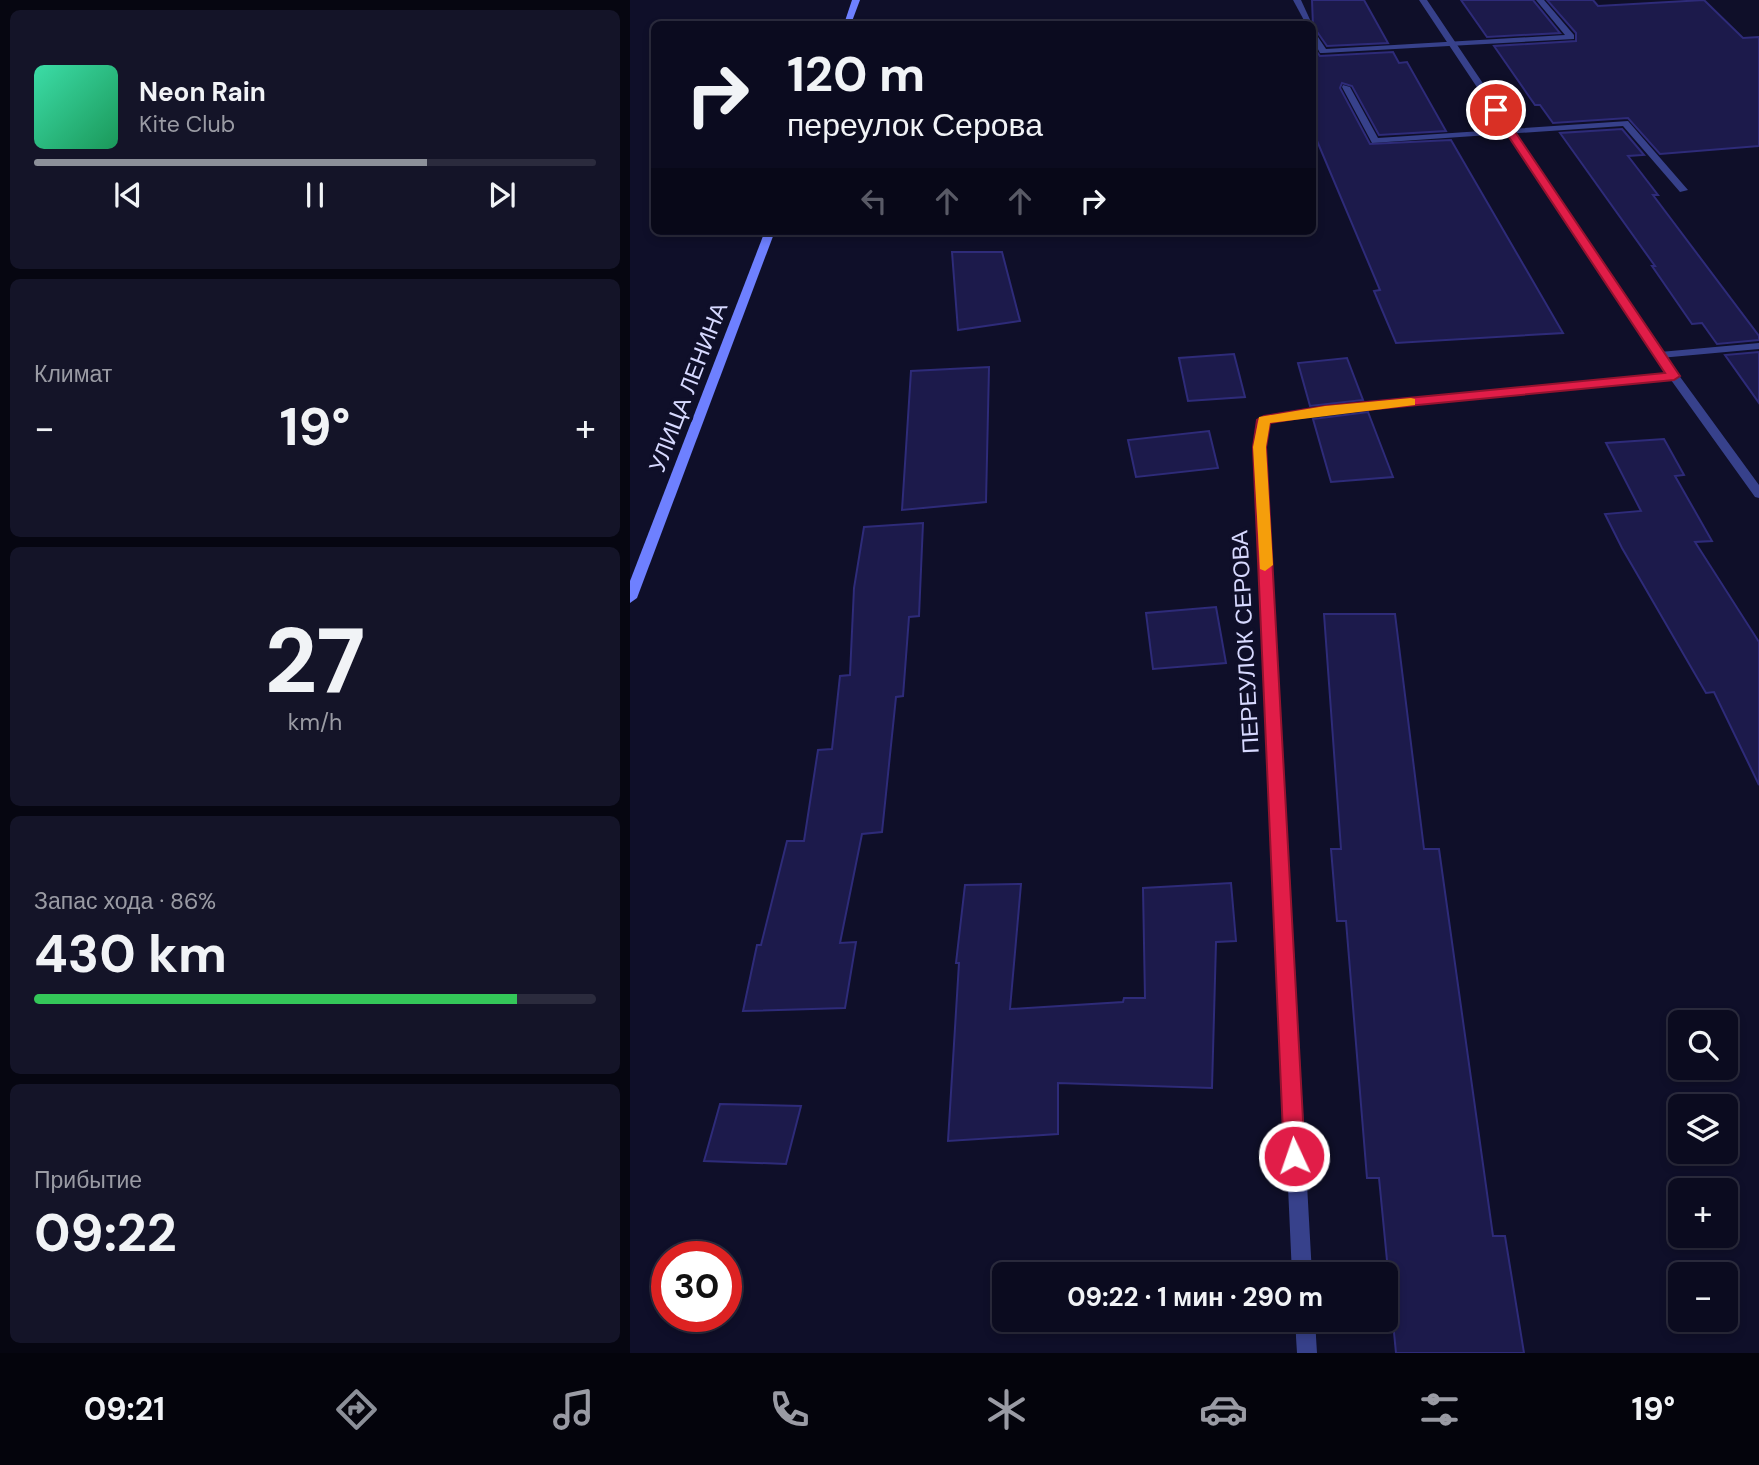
<!DOCTYPE html>
<html lang="ru">
<head>
<meta charset="utf-8">
<style>
	:root { --surface:#0b0b1f; --page:#141428; --text:#f1f3f6; --muted:#9a9ba4; --line:#2b2b3d; --accent:#8c9099 }
	body { margin:0; font-family:"DM Sans",sans-serif; background:var(--page); color:var(--text); height:100vh; display:flex; flex-direction:column; font-size:26px; white-space:nowrap }
	* { box-sizing:border-box; margin:0 }
	p { font-size:23px; color:var(--muted) }
	.icon { flex:none; width:38px; height:38px; fill:none; stroke:currentColor; stroke-width:2; stroke-linecap:round; stroke-linejoin:round }
	.map { position:relative; flex:1; overflow:hidden }
	.details { display:flex; flex-direction:column; gap:10px; padding:10px; background:#060611; width:630px }
	.details>* { flex:none }
	.hud { position:absolute; left:21px; top:21px; width:665px; height:214px; border-radius:10px; box-shadow:0 4px 10px #0003,0 0 0 2px var(--line); background:#0b0b1f; color:var(--text); overflow:hidden }
	.controls { position:absolute; left:1038px; top:1010px; display:grid; gap:14px }
	.controls a { display:grid; place-items:center; width:70px; height:70px; border-radius:10px; background:var(--surface); box-shadow:0 4px 10px #0003,0 0 0 2px var(--line); font-size:35px }
	.speed { position:absolute; left:21px; top:1241px; display:flex; gap:14px; font-size:35px; font-weight:700; text-align:center }
	.speed>* { display:grid; place-content:center; width:91px; height:91px; border-radius:50%; background:var(--surface); box-shadow:0 4px 10px #0003,0 0 0 2px var(--line); line-height:1 }
	.speed .limit { border:10px solid #d22; background:#fff; color:#111 }
	.pin { position:absolute; display:grid; place-items:center; width:60px; height:60px; color:#fff; margin:-30px; border:4px solid #fff; border-radius:50%; box-shadow:0 2px 7px #0007 }
	.me { position:absolute; width:77px; margin:-38px; rotate:357deg; stroke-linejoin:round; filter:drop-shadow(0 0 5px #0008) }
	.turn { display:flex; align-items:center; gap:24px; height:147px; padding:0 21px; font-size:32px }
	.turn .icon { width:91px; height:91px; stroke-width:2.5 }
	.turn b { display:block; font-size:49px; line-height:60px }
	.lanes { display:flex; align-items:center; height:66px; padding:0 21px; background:#0003; justify-content:center; gap:35px; direction:ltr }
	.lanes .off { opacity:.35 }
	.big { font-size:52px; font-weight:700; line-height:1.1 }
	.details .widget { flex:1; display:flex; flex-direction:column; justify-content:center; gap:10px; min-width:0; padding:0 24px; border-radius:10px; background:var(--page) }
	.details .dial { align-items:center; gap:0 }
	.dial b { font-size:91px; line-height:1 }
	.song { display:flex; align-items:center; gap:21px }
	.cover { width:84px; height:84px; border-radius:10px; background:linear-gradient(135deg,hsl(160 70% 55%),hsl(150 70% 35%)) }
	.played { height:7px; border-radius:4px; background:linear-gradient(90deg,var(--accent) 70%,var(--line) 70%) }
	.keys { display:flex; justify-content:space-around; direction:ltr }
	.heat { display:flex; justify-content:space-between; align-items:center; font-size:38px; direction:ltr }
	.charge { height:10px; border-radius:5px; background:linear-gradient(90deg,#34c759 86%,var(--line) 0) }
	.trip { position:absolute; left:362px; top:1262px; width:406px; height:70px; border-radius:10px; background:var(--surface); box-shadow:0 4px 10px #0003,0 0 0 2px var(--line); font-weight:700; line-height:70px; text-align:center }
	.menu { display:flex; height:112px; justify-content:space-around; align-items:center; background:#04040c; color:var(--muted) }
	.menu .icon { width:49px; height:49px }
	.menu .active { color:var(--accent) }
	.menu b { font-size:32px; color:var(--text) }
	main { display:flex; flex:1; min-height:0 }
	.map>svg:first-child { display:block }
	.building { fill:#1c1a4b; stroke:#2e2b79; stroke-width:2 }
	.lines { fill:none; stroke-linecap:round; stroke-linejoin:round }
	.lane { fill:#37418b; fill-rule:evenodd }
	.street { fill:#37418b; fill-rule:evenodd }
	.secondary { fill:#6e80ff; fill-rule:evenodd }
	.route { fill:#e11d48; stroke:#92132f; stroke-width:2 }
	.slow { fill:#f59e0b }
	.labels { text-anchor:middle; stroke-width:7; stroke-linejoin:round; paint-order:stroke }
	.street-label { font-size:23px; fill:#d7d9ff; stroke:#0f0f29 }
</style>
</head>
<body>
<main>
<section class="details">
<div class="widget">
<div class="song"><i class="cover"></i><div><b>Neon Rain</b><p>Kite Club</p></div></div>
<div class="played"></div>
<div class="keys"><svg class="icon" aria-label="previous" viewBox="0 0 24 24"><path d="M18 5L8 12l10 7zM5 5v14"/></svg><svg class="icon" aria-label="pause" viewBox="0 0 24 24"><path d="M8 5v14M16 5v14"/></svg><svg class="icon" aria-label="next" viewBox="0 0 24 24"><path d="M6 5l10 7-10 7zM19 5v14"/></svg></div>
</div>
<div class="widget"><p>Климат</p>
<div class="heat"><a>−</a><b class="big">19°</b><a>+</a></div>
</div>
<div class="widget dial"><b>27</b><p>km/h</p></div>
<div class="widget"><p>Запас хода · 86%</p><b class="big">430 km</b><div class="charge"></div></div>
<div class="widget"><p>Прибытие</p><b class="big">09:22</b></div>
</section>
<div class="map">
<svg width="1129" height="1353" viewBox="0 0 1129 1353">
	<rect width="100%" height="100%" fill="#0f0f29"/>
	<g class="building">
		<path d="M682,0H734L758,43L697,46L683,26Z"/>
		<path d="M831,0H903L930,33L857,37Z"/>
		<path d="M917,0H963L968,6L1074,0L1113,38L1129,37V146L1030,154L998,118L923,123L910,105H905L864,46L946,41V33Z"/>
		<path d="M682,45L690,56L763,52L769,63L777,62L816,131L749,135L722,86L712,83L710,88L740,144L821,140L933,333L766,343L744,291L750,290L682,129Z"/>
		<path d="M992,129L1014,155L998,156L1028,195H1023L1129,336V340L1087,344L1072,323L1062,324L1022,266H1025L930,133Z"/>
		<path d="M322,252H372L390,321L328,330Z"/>
		<path d="M1129,352V403L1095,355Z"/>
		<path d="M604,354L615,397L558,401L549,358Z"/>
		<path d="M717,358L733,400L680,406L668,363Z"/>
		<path d="M359,367L356,502L272,510L281,371Z"/>
		<path d="M738,412L763,477L701,482L683,419Z"/>
		<path d="M579,431L588,468L506,477L498,440Z"/>
		<path d="M1034,439L1054,475L1045,476L1082,541L1065,542L1129,642V785L1084,692L1076,693L992,548L975,514L1011,511L976,443Z"/>
		<path d="M293,523L289,616L279,617L273,696L266,697L252,832L232,834L210,943L226,942L215,1008L113,1011L127,945H131L157,841H174L188,750L202,749L210,676L220,675L224,588L234,527Z"/>
		<path d="M586,607L596,663L523,669L516,613Z"/>
		<path d="M694,614H765L794,849H809L863,1236H875L894,1353H766L749,1178H737L716,921H707L701,849H711Z"/>
		<path d="M601,883L606,941L586,942L582,1088L428,1083V1134L318,1141L329,963H326L335,885L391,884L380,1009L493,1002L494,998H515L513,888Z"/>
		<path d="M90,1104L171,1106L156,1164L74,1161Z"/>
	</g>
	<g class="lines">
		<g class="lane">
			<path d="M663,0H671L682,24H676Z"/>
			<path d="M906,0H914L944,35V39L693,53H690L682,38V28L696,49L935,35Z"/>
			<path d="M713,85L720,87L748,138L998,121L1058,190L1050,192L993,126L742,143L712,87Z"/>
			<path d="M1129,343V349L1030,358L1025,355L1030,352Z"/>
		</g>
		<g class="street">
			<path d="M789,0H797L1048,374L1129,485V498L1125,497L1041,380L695,414L639,423L636,447L682,1274H662L624,447L628,420L634,416L695,406L1037,373Z"/>
			<path d="M665,1320H685L687,1353H667Z"/>
		</g>
		<g class="secondary">
			<path d="M222,0H230L221,24H214Z"/>
			<path d="M135,231H145L7,598L0,603V581Z"/>
		</g>
	</g>
	<path class="route" d="M863,108H869L1050,376L1044,380L695,414L640,423L636,447L675,1156L672,1164L664,1167L657,1164L654,1156L623,447L627,420L634,416L695,406L1035,373L861,110Z"/>
	<path class="slow" d="M781,398L785,399V405L640,423L636,447L643,565L635,571L630,569L623,447L629,417L695,406Z"/>
	<g class="labels">
		<g class="street-label">
			<text transform="translate(58 387) rotate(-69)" y="8">УЛИЦА ЛЕНИНА</text>
			<text transform="translate(615 642) rotate(-93)" y="8">ПЕРЕУЛОК СЕРОВА</text>
		</g>
	</g>
</svg>
<div class="controls">
<a><svg class="icon" aria-label="search" viewBox="0 0 24 24"><circle cx="10" cy="10" r="6"/><path d="M15 15l6 6"/></svg></a>
<a><svg class="icon" aria-label="layers" viewBox="0 0 24 24"><path d="M12 4l9 5-9 5-9-5zM3 14l9 5 9-5"/></svg></a>
<a>+</a>
<a>−</a>
</div>
<div class="speed"><div class="limit">30</div></div>
<div class="pin" style="left:866px;top:110px;background:#d93025"><svg class="icon" aria-label="arrive" viewBox="0 0 24 24"><path d="M6 21V4h12l-3 4 3 4H6"/></svg></div>
<svg class="me" style="left:664px;top:1156px" viewBox="-20 -20 40 40"><circle r="17" fill="#e11d48" stroke="#fff" stroke-width="3"/><path d="M0-11L8 9 0 5-8 9z" fill="#fff"/></svg>
<div class="trip">09:22 · 1 мин · 290 m</div>
<div class="hud">
<div class="turn"><svg class="icon" aria-label="right" viewBox="0 0 24 24"><path d="M7 20v-9h11M14 6l5 5-5 5"/></svg><div><b>120 m</b>переулок Серова</div></div>
<div class="lanes"><svg class="icon off" aria-label="left" viewBox="0 0 24 24"><path d="M17 20v-9H6M10 6l-5 5 5 5"/></svg><svg class="icon off" aria-label="ahead" viewBox="0 0 24 24"><path d="M12 20V5M6 11l6-6 6 6"/></svg><svg class="icon off" aria-label="ahead" viewBox="0 0 24 24"><path d="M12 20V5M6 11l6-6 6 6"/></svg><svg class="icon" aria-label="right" viewBox="0 0 24 24"><path d="M7 20v-9h11M14 6l5 5-5 5"/></svg></div>
</div>
</div>
</main>
<nav class="menu">
<b>09:21</b>
<svg class="icon active" aria-label="directions" viewBox="0 0 24 24"><path d="M12 3l9 9-9 9-9-9zM9 14v-3h6M13 9l2 2-2 2"/></svg>
<svg class="icon" aria-label="music" viewBox="0 0 24 24"><path d="M9 18V5l10-2v13"/><circle cx="6" cy="18" r="3"/><circle cx="16" cy="16" r="3"/></svg>
<svg class="icon" aria-label="phone" viewBox="0 0 24 24"><path d="M5 4h4l2 5-3 2q2 4 5 5l2-3 5 2v4C11 20 4 13 5 4z"/></svg>
<svg class="icon" aria-label="climate" viewBox="0 0 24 24"><path d="M12 3v18M4 7l16 10M4 17L20 7"/></svg>
<svg class="icon" aria-label="car" viewBox="0 0 24 24"><path d="M5 17H2v-5l4-1 3-4h7l3 4 3 1v5h-3M9 17h6M6 11h13"/><circle cx="7" cy="17" r="2"/><circle cx="17" cy="17" r="2"/></svg>
<svg class="icon" aria-label="filters" viewBox="0 0 24 24"><path d="M4 7h16M4 17h16"/><circle cx="9" cy="7" r="2"/><circle cx="15" cy="17" r="2"/></svg>
<b>19°</b>
</nav>
</body>
</html>
